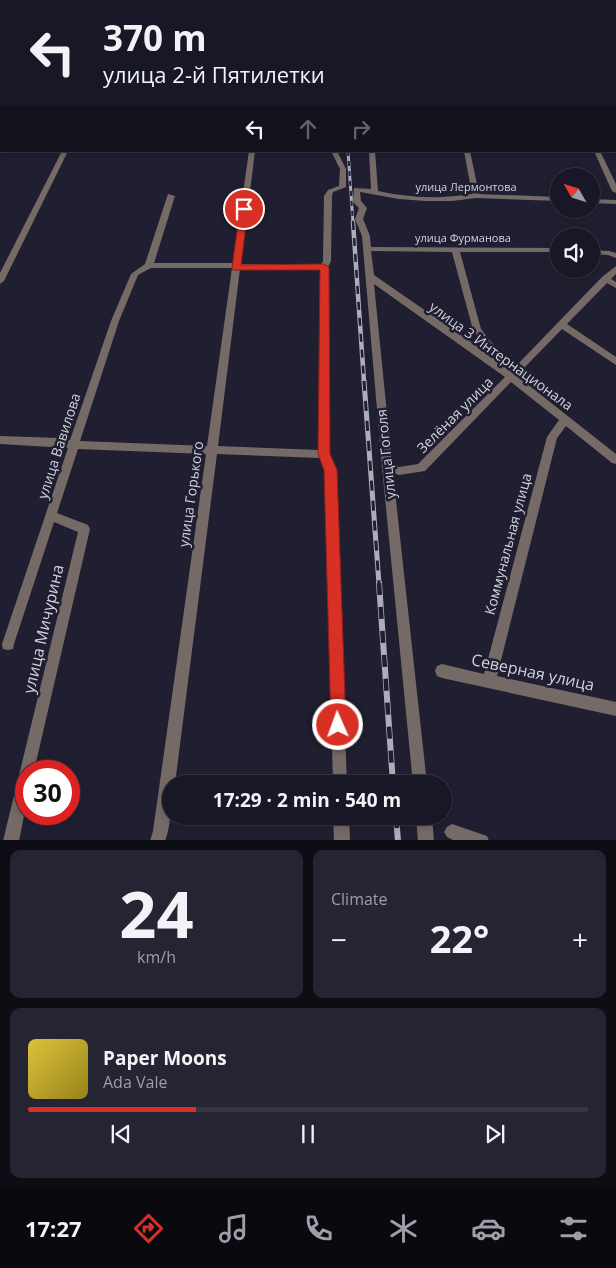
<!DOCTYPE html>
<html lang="en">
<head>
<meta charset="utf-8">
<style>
	:root { --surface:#171725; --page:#242432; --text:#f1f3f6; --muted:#9e9fa7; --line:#363642; --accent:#d93025 }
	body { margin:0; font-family:"Open Sans",sans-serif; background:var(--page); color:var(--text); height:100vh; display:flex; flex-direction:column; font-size:19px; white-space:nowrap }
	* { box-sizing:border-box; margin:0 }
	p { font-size:16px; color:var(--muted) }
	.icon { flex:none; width:28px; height:28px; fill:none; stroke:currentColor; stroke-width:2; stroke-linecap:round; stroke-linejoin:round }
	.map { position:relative; height:840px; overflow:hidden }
	.panel { display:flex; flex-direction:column; gap:10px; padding:10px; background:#0d0d14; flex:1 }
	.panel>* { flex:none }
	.hud { position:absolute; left:0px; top:0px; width:616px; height:152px; box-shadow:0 2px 8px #0003,0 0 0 1px var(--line); background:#171725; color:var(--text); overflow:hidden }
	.needle { width:32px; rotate:309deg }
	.controls { position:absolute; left:550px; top:168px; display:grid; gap:10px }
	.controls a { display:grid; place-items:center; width:50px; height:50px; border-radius:50%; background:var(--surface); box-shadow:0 2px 8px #0003,0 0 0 1px var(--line); font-size:25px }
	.speed { position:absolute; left:15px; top:760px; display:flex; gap:10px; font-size:25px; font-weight:700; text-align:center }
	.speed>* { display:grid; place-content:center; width:65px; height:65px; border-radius:50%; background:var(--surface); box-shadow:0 2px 8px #0003,0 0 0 1px var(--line); line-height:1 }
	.speed .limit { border:8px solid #d22; background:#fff; color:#111 }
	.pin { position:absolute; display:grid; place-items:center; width:42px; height:42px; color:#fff; margin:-21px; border:2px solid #fff; border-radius:50%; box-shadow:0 1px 5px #0007 }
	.me { position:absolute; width:55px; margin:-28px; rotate:358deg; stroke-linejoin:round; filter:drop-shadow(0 0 4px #0008) }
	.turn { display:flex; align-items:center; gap:18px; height:105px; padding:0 20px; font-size:22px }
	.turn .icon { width:65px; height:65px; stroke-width:2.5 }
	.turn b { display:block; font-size:35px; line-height:42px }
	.lanes { display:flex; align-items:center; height:48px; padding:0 20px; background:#0003; justify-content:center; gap:25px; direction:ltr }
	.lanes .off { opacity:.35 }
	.big { font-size:38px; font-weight:700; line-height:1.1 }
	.panel .widget { flex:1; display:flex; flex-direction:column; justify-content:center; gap:8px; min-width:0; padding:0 18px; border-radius:10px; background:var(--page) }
	.panel .dial { align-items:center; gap:0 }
	.dial b { font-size:65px; line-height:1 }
	.song { display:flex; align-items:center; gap:15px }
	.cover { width:60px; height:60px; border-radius:8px; background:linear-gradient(135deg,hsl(50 70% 55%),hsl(50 70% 35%)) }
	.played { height:5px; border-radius:2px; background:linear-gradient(90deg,var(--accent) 30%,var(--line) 30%) }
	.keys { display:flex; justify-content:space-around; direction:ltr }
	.heat { display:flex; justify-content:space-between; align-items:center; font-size:28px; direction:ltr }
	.panel .tiles { flex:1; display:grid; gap:10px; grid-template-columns:1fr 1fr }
	.widget:last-child { grid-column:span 2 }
	.trip { position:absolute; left:162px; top:775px; width:290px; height:50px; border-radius:25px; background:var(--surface); box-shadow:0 2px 8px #0003,0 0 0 1px var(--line); font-weight:700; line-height:50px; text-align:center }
	.tab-bar { display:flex; height:80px; justify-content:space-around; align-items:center; background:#09090f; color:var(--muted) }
	.tab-bar .icon { width:35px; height:35px }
	.tab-bar .selected { color:var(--accent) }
	.tab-bar b { font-size:22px; color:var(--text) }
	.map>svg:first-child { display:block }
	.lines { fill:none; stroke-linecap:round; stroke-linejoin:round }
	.minor { fill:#766a67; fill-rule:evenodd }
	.rail-far3-casing { stroke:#adadbb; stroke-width:3 }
	.rail-far2-casing { stroke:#adadbb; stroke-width:4.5 }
	.rail-far1-casing { stroke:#adadbb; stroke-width:5 }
	.rail-casing { stroke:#adadbb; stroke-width:6 }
	.rail-far3 { stroke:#1f1f31; stroke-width:2; stroke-dasharray:5; stroke-linecap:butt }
	.rail-far2 { stroke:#1f1f31; stroke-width:2.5; stroke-dasharray:8; stroke-linecap:butt }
	.rail-far1 { stroke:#1f1f31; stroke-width:3; stroke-dasharray:10; stroke-linecap:butt }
	.rail { stroke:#1f1f31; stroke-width:4.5; stroke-dasharray:12; stroke-linecap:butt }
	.route { fill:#d93025; stroke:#8d1f18 }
	.labels { text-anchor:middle; stroke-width:5; stroke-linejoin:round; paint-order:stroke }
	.far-street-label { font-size:11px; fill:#d2d2df; stroke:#1f1f31 }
	.street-label { font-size:14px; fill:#d2d2df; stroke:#1f1f31 }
	.near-street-label { font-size:16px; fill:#d2d2df; stroke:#1f1f31 }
</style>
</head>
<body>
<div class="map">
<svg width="616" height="841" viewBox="0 0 616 841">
	<rect width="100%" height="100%" fill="#1f1f31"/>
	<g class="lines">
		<g class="minor">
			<rect x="138" y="0" width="4" height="1"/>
			<rect x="221" y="0" width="4" height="1"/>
			<rect x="268" y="0" width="4" height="1"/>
			<path d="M326,0H331V1H327Z"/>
			<rect x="0" y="9" width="1" height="2"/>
			<rect x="615" y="19" width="1" height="2"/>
			<path d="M0,35L1,36V38L0,39Z"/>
			<rect x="615" y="92" width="1" height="4"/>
			<path d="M62,151H68L4,281L0,284V273Z"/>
			<path d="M249,151H255L241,264H321L323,261L324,196L328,190L339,186L340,169L331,151H337L346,169V187L333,192L332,196L331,261L328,267L329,454L335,470L347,784H333L325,470L320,458L217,454L175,784H171C171,803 172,822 165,841H150L153,831L206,454L78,449L57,513L88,525L90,529L34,771H26V806L19,841H3L78,532L54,522L14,644L13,649L8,650L3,649L2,644L68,448L0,444V436L60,438L70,440L111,321L131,274L145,264L168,194L175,196L154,263H233ZM151,268H232L207,446L80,441L119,321L138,275ZM240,269H320L319,450L218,446Z"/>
			<path d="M369,151H375L378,191C409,198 441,199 472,194L464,151H470L479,194L559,197V201L476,198L452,201H425L399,199L360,192L361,201L367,208L363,219L370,236L371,247L559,248V252H460L481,329L491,342L517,365L602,277L616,266V274L611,279L616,282V288L607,283L567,324L616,357V365L562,329L522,370L521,373L517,376L616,454V464L612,463L566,426L557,438L497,676L616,702V716L442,678L437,676L435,671L437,666L442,664L484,674L547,437L559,420L511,382L425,471L399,475L393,473L427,784H413L382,467L362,236L355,219L359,208L353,202L354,188L371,189ZM371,251L452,252L473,330L485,346L511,370L374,275ZM374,284L505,377L418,464L399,467L392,464Z"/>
			<path d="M594,151H600L616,184V193L612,191Z"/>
			<path d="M591,199L616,200V204L591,203Z"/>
			<path d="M591,250L609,251L616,253V258L608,255L591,254Z"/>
			<path d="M333,816H349L350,841H334Z"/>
			<path d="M416,816H432L434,841H418Z"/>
			<path d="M452,824L487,836L489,841H455L447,837L444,832L447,827Z"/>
		</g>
		<g class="rail-far3-casing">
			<path id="rail-far3" d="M348,151L353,223"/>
		</g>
		<g class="rail-far2-casing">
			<path id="rail-far2" d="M353,222L364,382"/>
		</g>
		<g class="rail-far1-casing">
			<path id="rail-far1" d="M364,381L379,584"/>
		</g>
		<g class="rail-casing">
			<g id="rail">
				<path d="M379,583L393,784"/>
				<path d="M396,816L398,841"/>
			</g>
		</g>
		<use href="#rail-far3" class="rail-far3"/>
		<use href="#rail-far2" class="rail-far2"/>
		<use href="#rail-far1" class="rail-far1"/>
		<use href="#rail" class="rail"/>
	</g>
	<path class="route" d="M244,207L248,209L241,265L324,264L329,267L330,454L337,470L346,725L344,730L338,733L333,730L331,725L324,470L318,454L320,270H233L232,268L240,209Z"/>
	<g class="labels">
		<g class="far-street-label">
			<text x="466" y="191">улица Лермонтова</text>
			<text x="463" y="242">улица Фурманова</text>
		</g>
		<g class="street-label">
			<text transform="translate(501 356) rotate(36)" y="5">улица 3 Интернационала</text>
			<text transform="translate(455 415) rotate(-45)" y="5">Зелёная улица</text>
			<text transform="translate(59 446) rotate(-72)" y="5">улица Вавилова</text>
			<text transform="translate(386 454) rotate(-96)" y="5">улица Гоголя</text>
			<text transform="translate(191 494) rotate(-82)" y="5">улица Горького</text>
			<text transform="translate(508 544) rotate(-75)" y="5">Коммунальная улица</text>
		</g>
		<g class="near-street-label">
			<text transform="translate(43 629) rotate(-77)" y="6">улица Мичурина</text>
			<text transform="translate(533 672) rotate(12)" y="6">Северная улица</text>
		</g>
	</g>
</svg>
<div class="controls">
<a><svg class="needle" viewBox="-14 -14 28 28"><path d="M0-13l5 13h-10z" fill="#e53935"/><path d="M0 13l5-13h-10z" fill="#9e9fa7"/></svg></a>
<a><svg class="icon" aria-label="sound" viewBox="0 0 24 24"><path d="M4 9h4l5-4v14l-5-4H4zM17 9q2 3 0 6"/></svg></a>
</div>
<div class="speed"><div class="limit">30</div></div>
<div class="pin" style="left:244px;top:209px;background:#d93025"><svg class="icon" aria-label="arrive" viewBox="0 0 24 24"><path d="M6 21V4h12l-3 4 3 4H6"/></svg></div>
<svg class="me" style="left:338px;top:725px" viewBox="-20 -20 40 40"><circle r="17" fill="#d93025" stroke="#fff" stroke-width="3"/><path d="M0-11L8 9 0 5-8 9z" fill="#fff"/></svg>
<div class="trip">17:29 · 2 min · 540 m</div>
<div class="hud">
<div class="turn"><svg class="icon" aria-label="left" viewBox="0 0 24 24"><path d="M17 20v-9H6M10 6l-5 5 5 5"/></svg><div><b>370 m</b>улица 2-й Пятилетки</div></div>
<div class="lanes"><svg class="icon" aria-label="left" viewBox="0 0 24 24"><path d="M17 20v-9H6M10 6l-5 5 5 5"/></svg><svg class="icon off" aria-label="ahead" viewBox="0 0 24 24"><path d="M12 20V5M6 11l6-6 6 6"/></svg><svg class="icon off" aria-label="right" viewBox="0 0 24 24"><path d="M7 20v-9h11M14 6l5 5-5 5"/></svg></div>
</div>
</div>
<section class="panel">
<div class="tiles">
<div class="widget dial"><b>24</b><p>km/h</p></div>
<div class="widget"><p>Climate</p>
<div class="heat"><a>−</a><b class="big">22°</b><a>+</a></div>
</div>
<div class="widget">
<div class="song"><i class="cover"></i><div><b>Paper Moons</b><p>Ada Vale</p></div></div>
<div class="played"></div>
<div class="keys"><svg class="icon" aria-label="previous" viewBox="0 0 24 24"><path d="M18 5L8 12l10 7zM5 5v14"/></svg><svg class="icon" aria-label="pause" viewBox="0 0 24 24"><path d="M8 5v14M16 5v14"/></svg><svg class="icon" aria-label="next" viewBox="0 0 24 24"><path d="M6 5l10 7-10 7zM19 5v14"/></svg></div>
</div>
</div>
</section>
<nav class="tab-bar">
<b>17:27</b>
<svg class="icon selected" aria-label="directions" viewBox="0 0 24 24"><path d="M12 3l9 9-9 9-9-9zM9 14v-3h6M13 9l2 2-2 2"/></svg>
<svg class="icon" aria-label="music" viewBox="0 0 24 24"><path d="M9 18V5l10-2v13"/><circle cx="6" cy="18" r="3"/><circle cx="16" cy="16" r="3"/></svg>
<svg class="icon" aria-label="phone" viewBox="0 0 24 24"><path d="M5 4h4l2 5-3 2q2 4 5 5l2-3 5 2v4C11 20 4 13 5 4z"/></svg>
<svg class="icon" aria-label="climate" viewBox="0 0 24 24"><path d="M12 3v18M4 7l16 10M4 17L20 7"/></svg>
<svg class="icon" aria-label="car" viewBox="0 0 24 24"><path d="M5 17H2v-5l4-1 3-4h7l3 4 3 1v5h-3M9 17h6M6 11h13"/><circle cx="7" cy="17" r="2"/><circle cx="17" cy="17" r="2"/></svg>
<svg class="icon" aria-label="filters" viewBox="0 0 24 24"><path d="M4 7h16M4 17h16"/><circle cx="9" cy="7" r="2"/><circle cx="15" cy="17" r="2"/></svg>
</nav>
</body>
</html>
